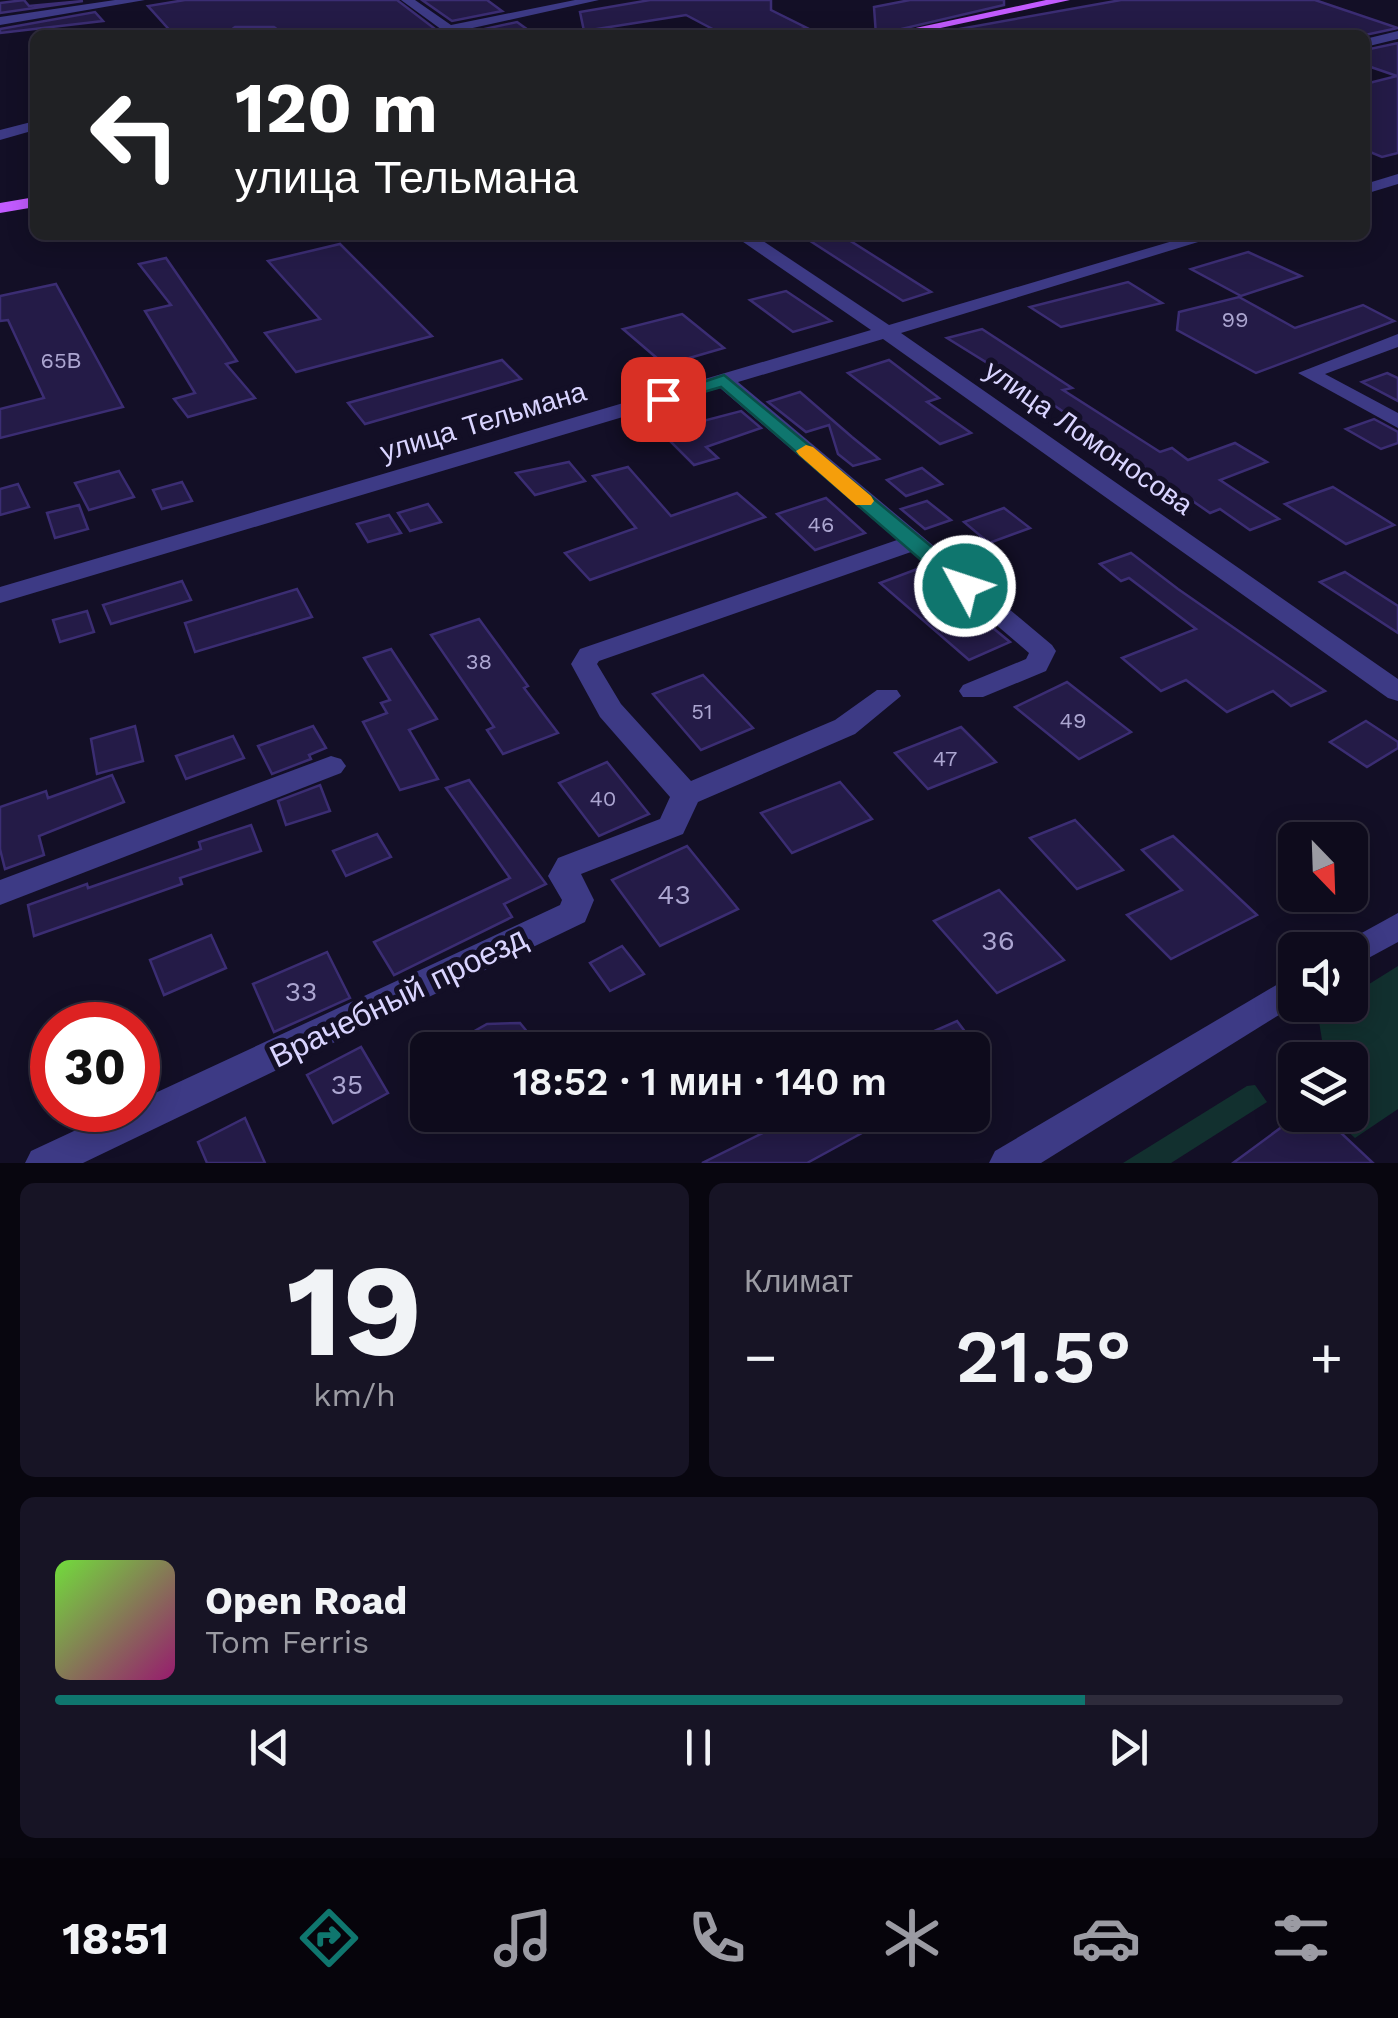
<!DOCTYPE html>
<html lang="ru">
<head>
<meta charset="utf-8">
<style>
	:root { --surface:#0e0b1c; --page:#171425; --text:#f1f3f6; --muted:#9b9ba3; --line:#2e2b3b; --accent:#0f766e }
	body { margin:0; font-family:"Work Sans",sans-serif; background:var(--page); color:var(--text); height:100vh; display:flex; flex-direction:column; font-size:38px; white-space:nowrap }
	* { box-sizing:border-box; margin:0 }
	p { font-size:32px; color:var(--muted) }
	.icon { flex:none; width:55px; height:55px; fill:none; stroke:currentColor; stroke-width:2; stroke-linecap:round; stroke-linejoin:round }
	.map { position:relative; height:1163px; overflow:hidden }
	.panel { display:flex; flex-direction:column; gap:20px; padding:20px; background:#08060f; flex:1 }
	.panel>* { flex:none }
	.top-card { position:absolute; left:30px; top:30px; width:1340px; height:210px; border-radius:15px; box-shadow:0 5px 25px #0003,0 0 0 2px var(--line); background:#202124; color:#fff; overflow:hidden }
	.needle { width:65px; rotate:157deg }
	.tools { position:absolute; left:1278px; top:822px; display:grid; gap:20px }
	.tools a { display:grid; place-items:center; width:90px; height:90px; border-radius:15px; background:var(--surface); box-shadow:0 5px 25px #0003,0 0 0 2px var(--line); font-size:50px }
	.speed { position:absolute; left:30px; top:1002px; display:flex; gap:20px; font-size:50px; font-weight:700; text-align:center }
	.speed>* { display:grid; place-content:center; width:130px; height:130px; border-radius:50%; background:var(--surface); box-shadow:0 5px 25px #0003,0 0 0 2px var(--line); line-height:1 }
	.speed .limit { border:15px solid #d22; background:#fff; color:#111 }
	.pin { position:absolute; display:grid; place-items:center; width:85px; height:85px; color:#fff; margin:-42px; border-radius:20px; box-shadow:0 5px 15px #0006 }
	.me { position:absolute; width:110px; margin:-55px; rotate:310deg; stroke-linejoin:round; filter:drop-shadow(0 0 8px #0008) }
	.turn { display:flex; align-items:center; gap:35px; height:210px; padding:0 40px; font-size:45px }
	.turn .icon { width:130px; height:130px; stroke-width:2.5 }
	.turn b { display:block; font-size:70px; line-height:85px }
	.big { font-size:75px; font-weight:600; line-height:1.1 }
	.panel .tile { flex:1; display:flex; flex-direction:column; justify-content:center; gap:15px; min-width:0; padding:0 35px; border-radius:15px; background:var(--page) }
	.panel .dial { align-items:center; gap:0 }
	.dial b { font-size:130px; line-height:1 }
	.song { display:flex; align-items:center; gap:30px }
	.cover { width:120px; height:120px; border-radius:15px; background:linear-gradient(135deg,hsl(100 70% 55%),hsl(320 70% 35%)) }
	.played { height:10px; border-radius:5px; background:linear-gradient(90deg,var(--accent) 80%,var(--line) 80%) }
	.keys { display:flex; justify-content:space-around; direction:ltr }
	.heat { display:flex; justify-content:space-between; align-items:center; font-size:55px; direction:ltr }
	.panel .tiles { flex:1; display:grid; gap:20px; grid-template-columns:1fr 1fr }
	.tile:last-child { grid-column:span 2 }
	.trip { position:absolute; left:410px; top:1032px; width:580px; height:100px; border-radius:15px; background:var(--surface); box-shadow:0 5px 25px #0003,0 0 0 2px var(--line); font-weight:600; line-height:100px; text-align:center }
	.tab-bar { display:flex; height:160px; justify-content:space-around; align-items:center; background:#06040b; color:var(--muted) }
	.tab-bar .icon { width:70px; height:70px }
	.tab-bar .current { color:var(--accent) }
	.tab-bar b { font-size:45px; color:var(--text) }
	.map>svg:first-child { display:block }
	.green { fill:#12302f }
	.building { fill:#241b47; stroke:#3b2d73; stroke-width:2.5 }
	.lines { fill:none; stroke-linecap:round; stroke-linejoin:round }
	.minor { fill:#3d3a85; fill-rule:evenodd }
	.major { fill:#c25bff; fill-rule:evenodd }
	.route { fill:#0f766e; stroke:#0a4d48; stroke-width:2.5 }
	.slow { fill:#f59e0b }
	.labels { text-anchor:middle; stroke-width:10; stroke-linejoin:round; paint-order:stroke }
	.number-label { font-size:22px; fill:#aca6d1 }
	.street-label { font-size:28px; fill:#d9d4ff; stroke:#130f26 }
	.near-number-label { font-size:28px; fill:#aca6d1 }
	.near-street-label { font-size:32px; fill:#d9d4ff; stroke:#130f26 }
</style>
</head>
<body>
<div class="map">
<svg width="1398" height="1163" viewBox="0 0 1398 1163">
	<rect width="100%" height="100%" fill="#130f26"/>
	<g class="green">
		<path d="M1398,966V1109L1355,1138L1330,1115H1350V1060H1303L1322,1040L1318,1015L1335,1005H1350V996Z"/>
		<path d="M1255,1085L1267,1102L1171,1163H1123L1247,1086Z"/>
	</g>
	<g class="building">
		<path d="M24,0L29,6L83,1L0,13V3Z"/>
		<path d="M185,0H397L443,35H284L274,27H235L225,35H174L148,6Z"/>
		<path d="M422,0H487L502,11L452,21Z"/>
		<path d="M650,0H771V10L807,28L770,35H724L686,15L584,31L580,12Z"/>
		<path d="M910,0H1004V5L876,35L874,7Z"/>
		<path d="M1121,0H1315L1398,28L1365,35H1166L1138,31L1117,35H926Z"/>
		<path d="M95,12L103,21L0,33V29Z"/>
		<path d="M517,22L535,35L466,33Z"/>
		<path d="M1398,43V153L1382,157L1365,150V84L1397,76L1365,65V50Z"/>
		<path d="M801,235H841L931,292L903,301Z"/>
		<path d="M340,244L432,336L296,372L265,333L320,319L268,261Z"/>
		<path d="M1248,252L1301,276L1241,296L1191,269Z"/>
		<path d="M166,258L237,361L226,364L255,398L188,417L174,399L195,393L145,311L171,305L139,264Z"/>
		<path d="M1128,282L1162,303L1061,327L1030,307Z"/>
		<path d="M56,284L123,407L0,438V409L44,398L8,320L0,321V296Z"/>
		<path d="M786,291L831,321L793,332L750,300Z"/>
		<path d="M1239,297L1295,328L1363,305L1394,321L1256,373L1177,330L1179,312Z"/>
		<path d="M682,314L724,348L665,365L623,329Z"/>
		<path d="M982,329L1072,388L1063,390L1160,452L1172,448L1188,460L1235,443L1267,462L1220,480L1279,519L1250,530L1220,509L1210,513L1042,397L947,338Z"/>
		<path d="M502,360L521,379L365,424L348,403Z"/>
		<path d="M889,360L939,398L927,402L971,433L940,444L848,373Z"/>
		<path d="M1387,373L1398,378V401L1362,382Z"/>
		<path d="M800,392L852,437L879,459L853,466L838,454L829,425L806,432L768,402Z"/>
		<path d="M741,411L761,428L706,447L718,458L694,465L661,432Z"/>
		<path d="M1374,419L1398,432V443L1381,449L1346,429Z"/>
		<path d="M569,462L585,481L535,495L516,473Z"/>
		<path d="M628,467L671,516L737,493L765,517L590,580L565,553L636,528L593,476Z"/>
		<path d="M922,468L942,484L906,496L887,480Z"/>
		<path d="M119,471L134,497L89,510L75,483Z"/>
		<path d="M182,482L192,501L162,509L153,490Z"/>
		<path d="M18,484L29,507L0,515V489Z"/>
		<path d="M1333,487L1394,525L1346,544L1285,504Z"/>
		<path d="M826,498L865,533L815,550L777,514Z"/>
		<path d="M927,501L951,520L925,529L901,509Z"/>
		<path d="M428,504L441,522L410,531L398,513Z"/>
		<path d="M79,505L88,529L55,538L47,513Z"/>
		<path d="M1004,508L1030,528L989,543L964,522Z"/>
		<path d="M389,515L401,533L368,542L357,524Z"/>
		<path d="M1131,553L1178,589L1325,691L1291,706L1273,691L1227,712L1186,680L1161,691L1122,658L1196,629L1129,578L1121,581L1100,564Z"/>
		<path d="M920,568L958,597L965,612L971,610L1010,642L969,660L880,583Z"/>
		<path d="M1345,572L1398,606V633L1320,582Z"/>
		<path d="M182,581L191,600L111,624L103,605Z"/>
		<path d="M297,589L312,617L195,652L185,623Z"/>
		<path d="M87,611L94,632L60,642L53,620Z"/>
		<path d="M479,619L528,686L524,688L558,733L503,754L487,730L494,727L431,635Z"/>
		<path d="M391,649L437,719L409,730L438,779L400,790L363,722L387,713L381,703L390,700L364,658Z"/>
		<path d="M703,675L753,728L701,750L653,694Z"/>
		<path d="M1067,682L1131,732L1079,759L1015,707Z"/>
		<path d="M1366,721L1398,742V748L1367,767L1330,742Z"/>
		<path d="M135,726L143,761L97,774L91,739Z"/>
		<path d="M313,726L326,748L309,755L311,759L272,774L258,746Z"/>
		<path d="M961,727L996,762L928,789L895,753Z"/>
		<path d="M233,736L244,758L186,779L176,756Z"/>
		<path d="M607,762L649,814L599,836L559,783Z"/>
		<path d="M112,775L124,802L39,836L44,855L5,869L0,849V807L46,791L48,798Z"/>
		<path d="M469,780L546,884L504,904L512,917L394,975L374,942L510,878L446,788Z"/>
		<path d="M840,782L872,819L792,853L761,813Z"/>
		<path d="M320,785L330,811L286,825L278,801Z"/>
		<path d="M1075,820L1123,870L1077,889L1030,838Z"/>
		<path d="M251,825L261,851L180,878L182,884L34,936L28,905L87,884L88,888L201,849L199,842Z"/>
		<path d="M377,834L391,857L346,876L333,851Z"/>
		<path d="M1173,836L1257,915L1171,959L1127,915L1182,890L1142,850Z"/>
		<path d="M687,846L738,909L660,946L612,880Z"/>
		<path d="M999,890L1064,960L997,993L934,921Z"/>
		<path d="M211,935L226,968L164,995L150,960Z"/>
		<path d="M622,946L644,974L610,991L590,963Z"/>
		<path d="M327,952L350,998L274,1032L253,984Z"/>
		<path d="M957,1021L979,1050H891Z"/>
		<path d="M520,1023L542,1050H441L487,1024Z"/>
		<path d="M361,1047L388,1093L333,1123L307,1075Z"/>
		<path d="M786,1115H895L807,1163H702L775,1127L772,1122Z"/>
		<path d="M1298,1115H1322L1373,1163H1233Z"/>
		<path d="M245,1118L265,1163H207L198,1142Z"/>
	</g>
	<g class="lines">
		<g class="minor">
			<path d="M115,0H145L0,25V17Z"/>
			<path d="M401,0H415L451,25L575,0H599L459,31L463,35H449Z"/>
			<path d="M235,31H274L280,35H229Z"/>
			<path d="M1398,31V39L1365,47V39Z"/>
			<path d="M35,121V130L0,140V130Z"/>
			<path d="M1398,174V184L1365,194V184Z"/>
			<path d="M733,235H754L889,325L1193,235H1221L901,333L1398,679V701L1388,698L883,339L738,382L1052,645L1056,651L1046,671L983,697H963L959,691L963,685L1026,659L1029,653L911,552L599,661L597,664L621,704L691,781L835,720L877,690H897L901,696L855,734L698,802L683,834L581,874L594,900L585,922L83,1163H25L31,1151L119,1110H138V1101L560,905L562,900L548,876L558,858L660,819L670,797L600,717L571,664L580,649L897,540L720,388L0,603V587L871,330Z"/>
			<path d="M1398,334V347L1325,374L1398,413V428L1298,373Z"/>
			<path d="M331,756L341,759L346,766L341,773L0,905V880Z"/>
			<path d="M1398,913V942L1350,968V950H1336L1338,946Z"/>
			<path d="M1295,974V1005L1041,1163H989L995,1151Z"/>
		</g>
		<g class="major">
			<path d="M1046,0H1070L908,35H883Z"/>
			<path d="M35,197V207L0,213V203Z"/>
		</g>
	</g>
	<path class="route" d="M724,375L973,581L976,586L973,591H957L721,387L663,404L653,399Z"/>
	<path class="slow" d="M806,445L813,447L871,496L874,501L871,505H856L799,455L796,451Z"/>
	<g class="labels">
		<g class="number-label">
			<text x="1235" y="327">99</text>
			<text x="61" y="368">65В</text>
			<text x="821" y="532">46</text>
			<text x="479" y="669">38</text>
			<text x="702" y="719">51</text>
			<text x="1073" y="728">49</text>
			<text x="945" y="766">47</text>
			<text x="603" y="806">40</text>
		</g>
		<g class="street-label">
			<text transform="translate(483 421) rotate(-17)" y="10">улица Тельмана</text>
			<text transform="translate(1089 437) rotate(35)" y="10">улица Ломоносова</text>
		</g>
		<g class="near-number-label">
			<text x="674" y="904">43</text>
			<text x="998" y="950">36</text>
			<text x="301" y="1001">33</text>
			<text x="347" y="1094">35</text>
		</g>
		<g class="near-street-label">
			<text transform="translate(398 997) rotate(-26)" y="11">Врачебный проезд</text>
		</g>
	</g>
</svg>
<div class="tools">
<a><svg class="needle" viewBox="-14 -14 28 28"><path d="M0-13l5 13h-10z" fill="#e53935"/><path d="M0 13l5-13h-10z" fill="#9b9ba3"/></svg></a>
<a><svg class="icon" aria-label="sound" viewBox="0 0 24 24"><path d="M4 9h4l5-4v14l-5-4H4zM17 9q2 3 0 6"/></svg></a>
<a><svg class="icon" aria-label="layers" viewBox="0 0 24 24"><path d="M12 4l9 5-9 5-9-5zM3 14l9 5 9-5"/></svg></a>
</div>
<div class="speed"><div class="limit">30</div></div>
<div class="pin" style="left:663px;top:399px;background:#d93025"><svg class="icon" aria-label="arrive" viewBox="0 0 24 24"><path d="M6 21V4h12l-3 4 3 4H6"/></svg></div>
<svg class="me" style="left:965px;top:586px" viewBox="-20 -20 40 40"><circle r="17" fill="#0f766e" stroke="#fff" stroke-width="3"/><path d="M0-11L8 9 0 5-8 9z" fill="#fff"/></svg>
<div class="trip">18:52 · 1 мин · 140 m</div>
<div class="top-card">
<div class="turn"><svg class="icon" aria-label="left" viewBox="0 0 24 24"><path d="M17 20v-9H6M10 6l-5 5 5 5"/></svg><div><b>120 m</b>улица Тельмана</div></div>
</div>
</div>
<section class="panel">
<div class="tiles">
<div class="tile dial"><b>19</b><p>km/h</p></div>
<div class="tile"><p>Климат</p>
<div class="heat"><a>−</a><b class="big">21.5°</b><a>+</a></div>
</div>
<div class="tile">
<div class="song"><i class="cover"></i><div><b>Open Road</b><p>Tom Ferris</p></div></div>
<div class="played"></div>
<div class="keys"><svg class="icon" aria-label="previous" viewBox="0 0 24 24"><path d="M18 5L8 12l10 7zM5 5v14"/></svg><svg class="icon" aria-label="pause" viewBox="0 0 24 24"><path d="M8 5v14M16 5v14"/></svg><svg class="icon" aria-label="next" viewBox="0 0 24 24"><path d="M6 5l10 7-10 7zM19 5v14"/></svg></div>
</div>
</div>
</section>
<nav class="tab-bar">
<b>18:51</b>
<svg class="icon current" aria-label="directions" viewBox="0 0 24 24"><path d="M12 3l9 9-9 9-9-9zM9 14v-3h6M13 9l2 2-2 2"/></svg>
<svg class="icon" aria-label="music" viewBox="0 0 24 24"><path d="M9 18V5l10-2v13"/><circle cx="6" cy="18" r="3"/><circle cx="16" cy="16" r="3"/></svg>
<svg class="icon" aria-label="phone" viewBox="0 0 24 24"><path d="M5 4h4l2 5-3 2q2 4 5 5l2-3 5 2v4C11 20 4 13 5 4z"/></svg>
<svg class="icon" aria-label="climate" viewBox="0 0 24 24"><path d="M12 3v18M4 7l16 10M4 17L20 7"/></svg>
<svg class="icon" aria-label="car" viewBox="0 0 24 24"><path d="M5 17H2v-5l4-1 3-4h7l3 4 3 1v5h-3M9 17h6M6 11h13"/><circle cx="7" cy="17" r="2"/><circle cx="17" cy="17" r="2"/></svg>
<svg class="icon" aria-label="filters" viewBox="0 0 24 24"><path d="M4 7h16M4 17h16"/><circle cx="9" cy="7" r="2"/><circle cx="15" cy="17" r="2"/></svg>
</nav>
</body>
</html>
